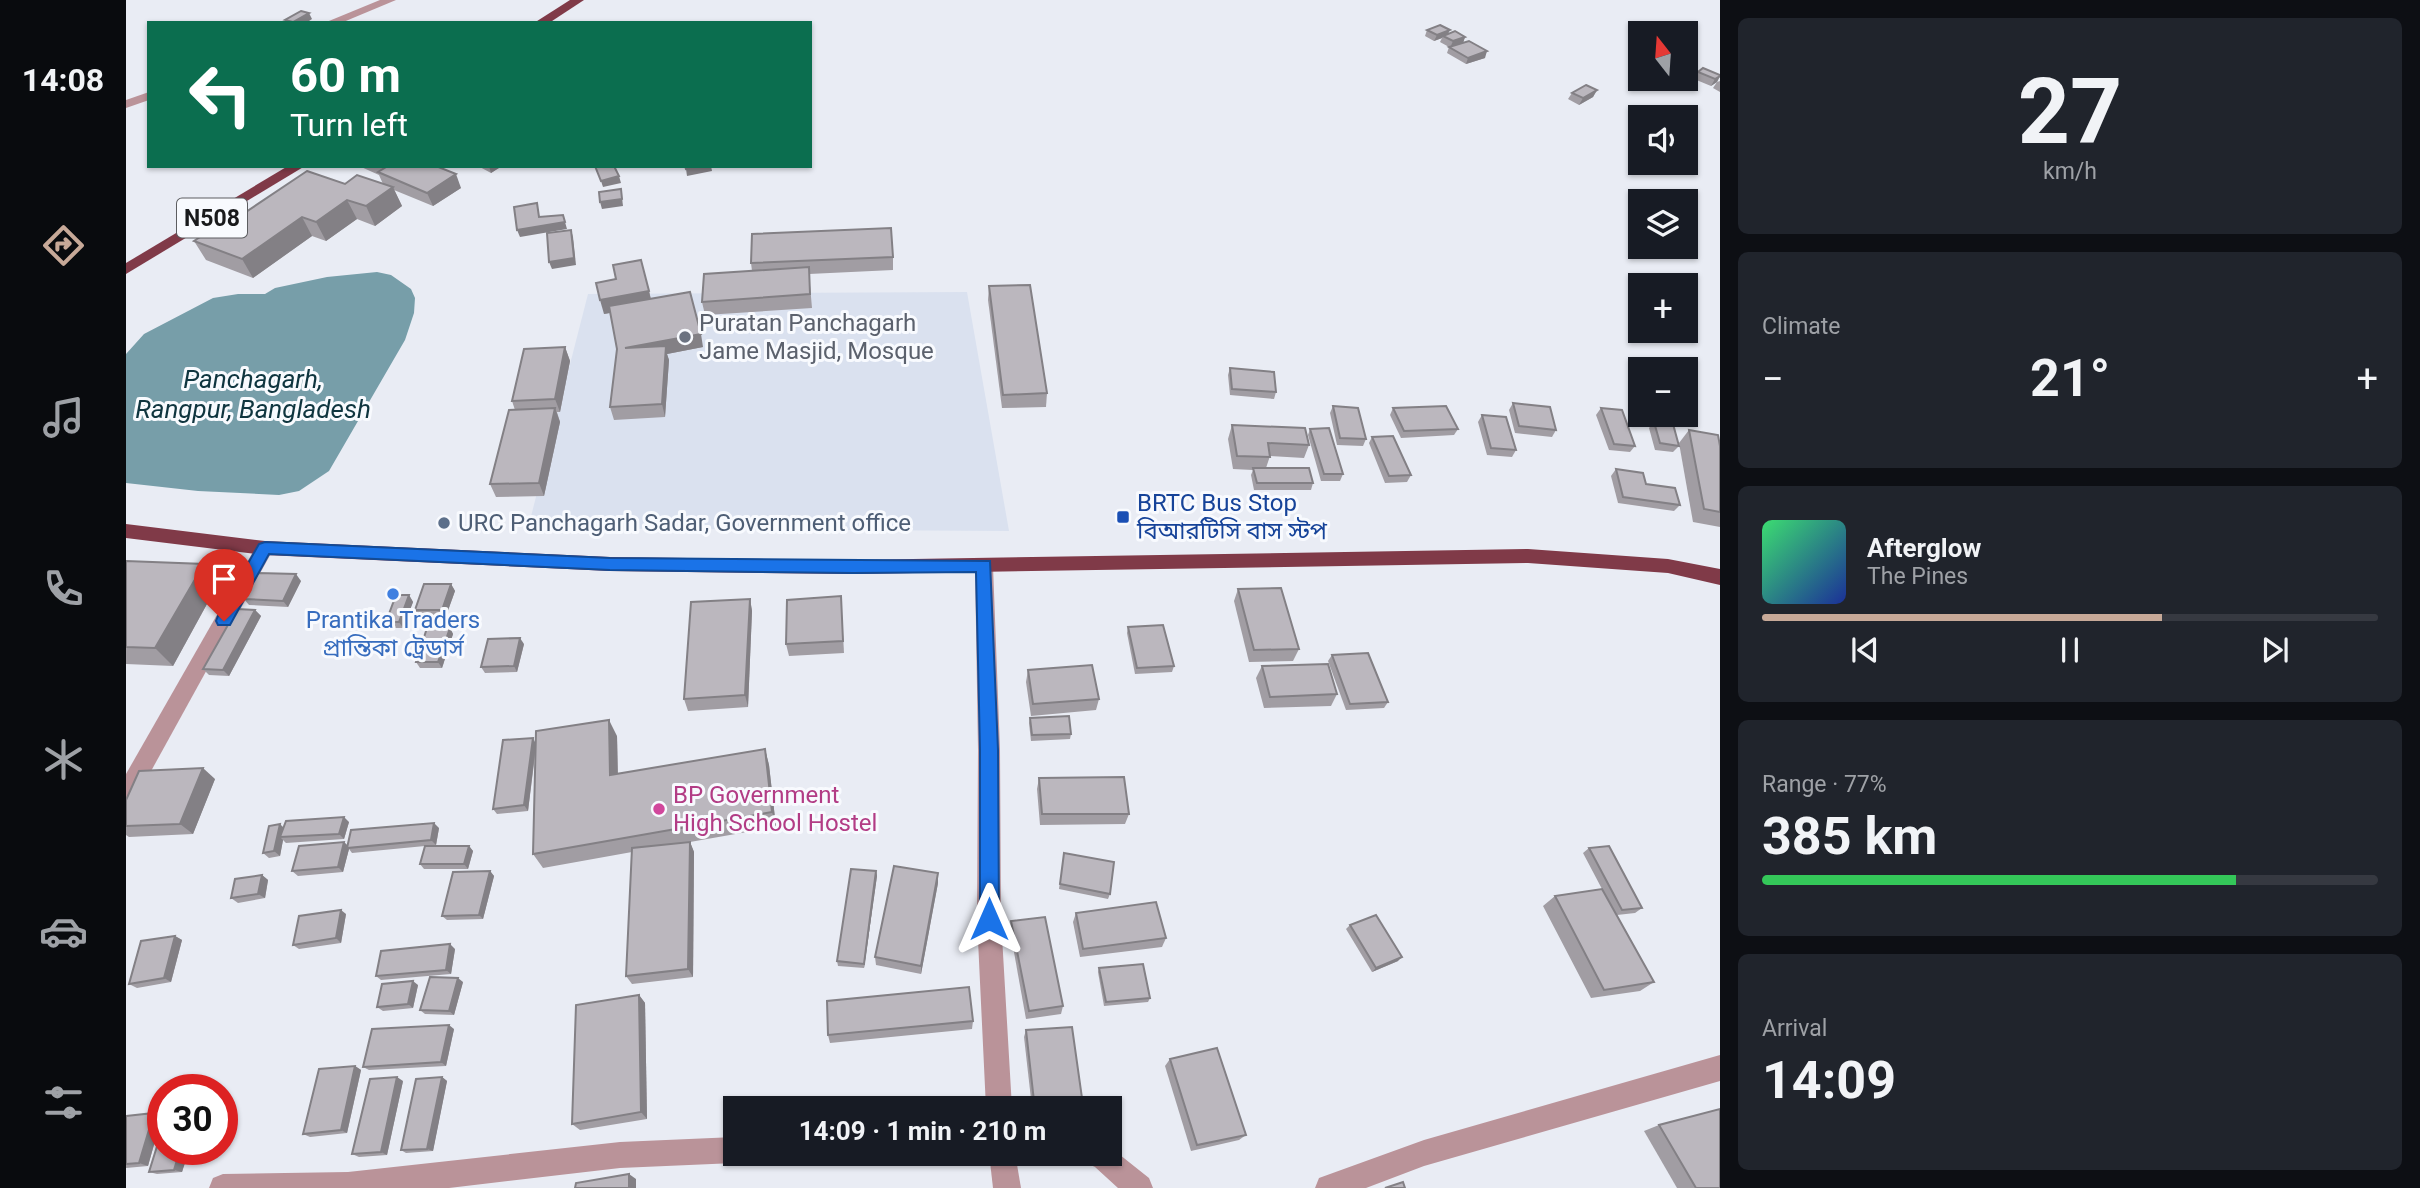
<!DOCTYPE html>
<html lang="en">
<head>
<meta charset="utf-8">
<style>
	:root { --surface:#171b24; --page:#20242c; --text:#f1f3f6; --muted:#9ea1a6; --line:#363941; --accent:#c7a998 }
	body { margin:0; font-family:Roboto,"Noto Sans Bengali",sans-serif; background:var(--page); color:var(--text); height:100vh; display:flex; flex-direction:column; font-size:26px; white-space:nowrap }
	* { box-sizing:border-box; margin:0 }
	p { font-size:23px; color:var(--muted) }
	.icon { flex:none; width:38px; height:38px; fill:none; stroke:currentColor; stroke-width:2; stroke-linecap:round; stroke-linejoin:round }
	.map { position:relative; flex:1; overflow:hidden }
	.drawer { display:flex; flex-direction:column; gap:18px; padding:18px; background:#0d0f14; width:700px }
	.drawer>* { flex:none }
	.banner { position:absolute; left:21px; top:21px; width:665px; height:147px; border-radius:0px; box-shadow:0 2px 5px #0004; background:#0b6e4f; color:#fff; overflow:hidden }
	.needle { width:46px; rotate:343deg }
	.tools { position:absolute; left:1502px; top:21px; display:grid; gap:14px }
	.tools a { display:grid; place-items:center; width:70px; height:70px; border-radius:0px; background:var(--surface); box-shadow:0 2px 5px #0004; font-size:35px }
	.speed { position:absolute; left:21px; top:1074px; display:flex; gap:14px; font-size:35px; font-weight:700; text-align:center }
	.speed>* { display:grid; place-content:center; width:91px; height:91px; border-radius:50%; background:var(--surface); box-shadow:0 2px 5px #0004; line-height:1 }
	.speed .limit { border:10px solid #d22; background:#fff; color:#111 }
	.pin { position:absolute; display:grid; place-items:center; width:60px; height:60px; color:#fff; margin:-72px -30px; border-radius:50% 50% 50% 0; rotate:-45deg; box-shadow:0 0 7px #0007 }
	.pin .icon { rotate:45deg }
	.me { position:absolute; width:77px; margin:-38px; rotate:0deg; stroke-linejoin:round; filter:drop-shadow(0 0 5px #0008) }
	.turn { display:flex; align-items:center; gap:24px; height:147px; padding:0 28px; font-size:32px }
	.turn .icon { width:91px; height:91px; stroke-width:2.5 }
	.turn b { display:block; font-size:49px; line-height:60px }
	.big { font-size:52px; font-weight:700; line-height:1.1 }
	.drawer .tile { flex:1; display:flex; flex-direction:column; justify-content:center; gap:10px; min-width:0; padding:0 24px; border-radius:10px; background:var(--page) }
	.drawer .dial { align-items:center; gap:0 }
	.dial b { font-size:91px; line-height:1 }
	.song { display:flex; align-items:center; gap:21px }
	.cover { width:84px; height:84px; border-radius:10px; background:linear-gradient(135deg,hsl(140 70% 55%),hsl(230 70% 35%)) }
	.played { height:7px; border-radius:4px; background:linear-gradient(90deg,var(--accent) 65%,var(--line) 65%) }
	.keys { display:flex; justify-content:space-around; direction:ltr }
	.heat { display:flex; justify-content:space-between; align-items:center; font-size:38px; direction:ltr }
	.charge { height:10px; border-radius:5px; background:linear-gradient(90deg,#34c759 77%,var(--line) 0) }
	.trip { position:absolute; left:597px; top:1096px; width:399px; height:70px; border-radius:0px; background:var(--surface); box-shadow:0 2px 5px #0004; font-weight:700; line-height:70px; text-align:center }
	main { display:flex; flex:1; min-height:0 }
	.tabs { display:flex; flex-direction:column; width:126px; justify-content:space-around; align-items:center; background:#090b0e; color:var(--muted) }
	.tabs .icon { width:49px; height:49px }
	.tabs .on { color:var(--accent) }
	.tabs b { font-size:32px; color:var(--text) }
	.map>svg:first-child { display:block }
	.built { fill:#dae1ef }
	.water { fill:#779ea9 }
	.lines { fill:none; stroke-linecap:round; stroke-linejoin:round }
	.minor { fill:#ba9399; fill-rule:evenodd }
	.trunk { fill:#803a48; fill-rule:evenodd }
	.wall { fill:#a19da3 }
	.shaded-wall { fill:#838085 }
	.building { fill:#bbb7be; stroke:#838085; stroke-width:2 }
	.route { fill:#1a73e8; stroke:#114b97; stroke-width:2 }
	.worship-dot { fill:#6b7280; stroke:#f8fafe; stroke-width:2.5 }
	.transit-dot { fill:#1a4fb4; stroke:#f8fafe; stroke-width:2.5 }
	.service-dot { fill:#5c6f8a; stroke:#f8fafe; stroke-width:2.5 }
	.shop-dot { fill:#3f7fe0; stroke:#f8fafe; stroke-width:2.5 }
	.hotel-dot { fill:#d1479c; stroke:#f8fafe; stroke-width:2.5 }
	.labels { text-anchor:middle; stroke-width:6; stroke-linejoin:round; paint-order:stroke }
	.shield { fill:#f8fafe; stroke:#5c5d60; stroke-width:2 }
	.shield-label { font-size:23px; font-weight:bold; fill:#191a1c }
	.worship-label { font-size:24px; fill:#5b616d; stroke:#f8fafe; text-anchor:start }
	.transit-label { font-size:24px; fill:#164399; stroke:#f8fafe; text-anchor:start }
	.service-label { font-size:24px; fill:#4e5e75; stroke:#f8fafe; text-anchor:start }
	.shop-label { font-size:24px; fill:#366cbe; stroke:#f8fafe }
	.hotel-label { font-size:24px; fill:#b23c85; stroke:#f8fafe; text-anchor:start }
	.water-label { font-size:26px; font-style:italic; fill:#0f353f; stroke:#f8fafe }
</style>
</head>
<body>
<main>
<nav class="tabs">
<b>14:08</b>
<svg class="icon on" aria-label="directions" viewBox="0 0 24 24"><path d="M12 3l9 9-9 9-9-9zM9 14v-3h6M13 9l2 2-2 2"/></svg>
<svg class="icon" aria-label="music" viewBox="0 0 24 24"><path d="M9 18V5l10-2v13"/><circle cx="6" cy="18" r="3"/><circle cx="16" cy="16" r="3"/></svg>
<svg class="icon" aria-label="phone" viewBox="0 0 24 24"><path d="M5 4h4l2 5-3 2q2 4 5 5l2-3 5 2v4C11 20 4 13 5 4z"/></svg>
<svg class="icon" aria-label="climate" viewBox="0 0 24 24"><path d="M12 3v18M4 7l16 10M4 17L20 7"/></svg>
<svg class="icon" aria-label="car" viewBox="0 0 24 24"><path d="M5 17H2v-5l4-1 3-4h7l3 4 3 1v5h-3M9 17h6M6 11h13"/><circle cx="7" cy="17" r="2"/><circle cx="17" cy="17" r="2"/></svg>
<svg class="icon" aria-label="filters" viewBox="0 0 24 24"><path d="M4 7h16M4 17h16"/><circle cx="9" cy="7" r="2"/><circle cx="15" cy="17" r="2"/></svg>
</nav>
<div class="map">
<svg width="1594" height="1188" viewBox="0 0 1594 1188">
	<rect width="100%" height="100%" fill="#e9ecf4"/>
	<path class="built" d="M841,292L883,531L402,528L462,294Z"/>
	<path class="water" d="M251,272L265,275L285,289L289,298L288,313L279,340L203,471L173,491L153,495L72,491L0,483V354L18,334L87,298L112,294H139L149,288L201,277Z"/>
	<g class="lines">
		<g class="minor">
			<path d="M254,0H270L215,23H198Z"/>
			<path d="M23,92V100L0,108V100Z"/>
			<path d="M139,541L146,543L148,548L8,802L0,805V774L132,543Z"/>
			<path d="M858,559L865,561L867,566L874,750L875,919L886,1108H860L851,919L852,750L849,566L851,561Z"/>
			<path d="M1594,1055V1081L1298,1166L1240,1188H1189L1193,1178L1298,1140Z"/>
			<path d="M609,1137V1153H621L618,1159L609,1163L494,1168L323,1188H83L87,1178L97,1174L222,1172L494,1142Z"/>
			<path d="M984,1147L1023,1178L1027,1188H992L969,1167L958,1162L954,1153H984Z"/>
			<path d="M863,1153H889L895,1188H867Z"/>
		</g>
		<g class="trunk">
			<path d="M444,0H458L423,23H408Z"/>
			<path d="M162,166H179L0,274V263Z"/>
			<path d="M0,524L139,541L484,557L727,560L1402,549L1542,559L1594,569V585L1542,573L1402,563L727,574L484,571L139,555L0,538Z"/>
		</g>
	</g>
	<g class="wall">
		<path d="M1301,30L1339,37L1337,43L1359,58L1340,64L1321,53L1323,47L1314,42L1316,38L1308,41L1299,36Z"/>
		<path d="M1572,72L1594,76L1591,82L1585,86L1568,79Z"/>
		<path d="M1594,81V92L1587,88L1591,82Z"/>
		<path d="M1471,90L1467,97L1453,105L1442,99L1446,93Z"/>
		<path d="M233,166H310L335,188L307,206L268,190L276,206L249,226L231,219L200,241L186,236L127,278L80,260L68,241L96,228L219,184H257L253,175Z"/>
		<path d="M352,166H376L365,173Z"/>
		<path d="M767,257V270L683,274L686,308L579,315L576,302L626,271L625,263Z"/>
		<path d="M515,260L525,299L577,347L541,354L543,360L539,417L488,420L484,407L491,349L484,313L478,314L490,279Z"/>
		<path d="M863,286L921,393L920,407L876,408L862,300Z"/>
		<path d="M439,347L444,361L434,412H431L434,422L418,496L370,497L364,484L389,410L386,401Z"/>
		<path d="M1104,368L1150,392L1148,399L1104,395L1102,375Z"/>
		<path d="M1387,403L1430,430L1426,437L1389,433L1383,410Z"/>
		<path d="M1207,406L1240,439L1237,446L1211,445L1204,413Z"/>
		<path d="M1267,408L1332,429L1328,435L1275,438L1264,415Z"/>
		<path d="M1475,408L1509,446L1504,452L1483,450L1470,415Z"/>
		<path d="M1356,415L1390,450L1386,457L1361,455L1352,422Z"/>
		<path d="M1528,422L1553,446L1547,452L1529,450L1523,428Z"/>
		<path d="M1106,425L1183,445L1178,458L1144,456L1140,468L1187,483L1185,490H1128L1125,475L1127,470L1107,469L1102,439Z"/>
		<path d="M1184,429L1217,474L1214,481H1195L1182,435Z"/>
		<path d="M1563,430L1594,446V527L1567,522L1553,443Z"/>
		<path d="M1246,437L1285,475L1281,482L1259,483L1243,443Z"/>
		<path d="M1490,469L1520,484L1554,505L1548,511L1492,503L1485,476Z"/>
		<path d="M0,561L78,564L93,582L47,666L0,664Z"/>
		<path d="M175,581L162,607L123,605L118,599Z"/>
		<path d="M325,584L329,591L320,616H293L289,610Z"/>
		<path d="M1112,589L1173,649L1167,661L1123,662L1108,601Z"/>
		<path d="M283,595L287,602L277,628H264L260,622Z"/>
		<path d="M715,596L718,653L663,656L660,644Z"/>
		<path d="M624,599L626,611L622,707L562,711L558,699Z"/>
		<path d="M129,610L135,616L103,676L83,675L77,669Z"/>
		<path d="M1002,627L1048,666L1046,672L1009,674L1001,633Z"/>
		<path d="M324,628L327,634L316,668H294L290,662Z"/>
		<path d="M398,644L391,672L359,673L355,667Z"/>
		<path d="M1206,655L1262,702L1258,708L1220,710L1202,661Z"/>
		<path d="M1136,666L1211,694L1205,706L1138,708L1130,678Z"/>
		<path d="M902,670L973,699L970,710L905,716L900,682Z"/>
		<path d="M904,718L945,734L944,739L905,741L903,723Z"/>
		<path d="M491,736L492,774L639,749L643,765L650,827L564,842L568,852L567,977L506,984L500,976L506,852L417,868L407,854L410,748L402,811L371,814L367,809L410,743Z"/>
		<path d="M913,778L1003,814L999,824L914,825L911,789Z"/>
		<path d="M89,779L67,834L3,837L0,835V800Z"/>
		<path d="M223,822L218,839L160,843L157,840L154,856L143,858L137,853L157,828Z"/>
		<path d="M313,828L310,845L302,846H343L347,851L342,869H298L294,864L299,846L226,853L223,849L217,872L172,876L166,871L218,842L221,845Z"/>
		<path d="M1463,848L1516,908L1509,913L1491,915L1528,982L1514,991L1465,998L1417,906L1429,896L1476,889L1457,853Z"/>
		<path d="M938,853L984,894L982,899L933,889Z"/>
		<path d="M364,871L368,876L357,919L321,920L316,916Z"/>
		<path d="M750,871L751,876L738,968L712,966L711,961Z"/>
		<path d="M136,875L142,880L139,898L112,903L105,898Z"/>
		<path d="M812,883L795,974L750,965L749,957Z"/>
		<path d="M950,913L1040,938L1036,947L954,957L947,922Z"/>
		<path d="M220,914L215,943L173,949L167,945Z"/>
		<path d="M885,921L937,1006L935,1014L900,1019L884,930Z"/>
		<path d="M1224,925L1272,961L1246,972L1220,929Z"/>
		<path d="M49,936L56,940L45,982L11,988L3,984Z"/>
		<path d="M329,949L325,974L255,980L250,976Z"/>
		<path d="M973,968L1024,998L1022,1002L978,1006L972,972Z"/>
		<path d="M337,982L328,1015L299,1014L294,1010Z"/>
		<path d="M292,985L287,1008L257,1011L251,1007Z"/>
		<path d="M513,995L519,1003L521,1119L454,1130L446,1124Z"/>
		<path d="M847,1021L846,1029L704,1043L702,1035Z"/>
		<path d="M328,1029L320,1066L243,1070L237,1067Z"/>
		<path d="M900,1030L956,1098L953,1104L906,1108L898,1037Z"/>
		<path d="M1044,1059L1120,1135L1113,1140L1065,1151L1039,1066Z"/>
		<path d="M229,1066L235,1070L221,1133L184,1137L177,1134Z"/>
		<path d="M316,1077L321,1081L307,1151L280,1153L275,1150Z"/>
		<path d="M277,1081L261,1155L233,1157L226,1154Z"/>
		<path d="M28,1113L36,1116L22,1166L0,1168V1116Z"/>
		<path d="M1533,1125L1594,1188H1551L1518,1131Z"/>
		<path d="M37,1150H63L56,1172L31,1174L23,1172Z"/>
	</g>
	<g class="shaded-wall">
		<path d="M183,13L186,19L180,23L167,22Z"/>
		<path d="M1324,30L1321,36H1317L1316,38L1308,41L1311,35Z"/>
		<path d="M1339,37L1337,43L1324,48L1327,41Z"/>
		<path d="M1361,51L1359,58L1340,64L1342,58Z"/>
		<path d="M1594,76L1591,82L1585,86L1589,79Z"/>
		<path d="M1471,90L1467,97L1453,105L1457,98Z"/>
		<path d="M363,166H376L365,173Z"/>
		<path d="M574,166H585L586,171L561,176L560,169Z"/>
		<path d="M330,174L335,188L307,206L301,193Z"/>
		<path d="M493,176L495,183L477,187L475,181Z"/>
		<path d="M267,187L276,206L249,226L240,206Z"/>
		<path d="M495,189L497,206L476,209L474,202Z"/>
		<path d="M221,200L231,219L200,241L190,222Z"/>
		<path d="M437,215L441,229L394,237L391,230Z"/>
		<path d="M176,217L186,236L127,278L116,259Z"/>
		<path d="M445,230L447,237L450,265L426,269L423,262Z"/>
		<path d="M523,291L526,305L478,314L474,300Z"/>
		<path d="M575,334L577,347L541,354L543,360L539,417L536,404L499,348Z"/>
		<path d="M439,347L444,361L434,412L429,399Z"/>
		<path d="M429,408L434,422L418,496L413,483Z"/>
		<path d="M78,564L93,582L47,666L29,648Z"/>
		<path d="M170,574L175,581L162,607L157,601Z"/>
		<path d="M325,584L329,591L320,616L316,610Z"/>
		<path d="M283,595L287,602L277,628L273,622Z"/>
		<path d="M624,599L626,611L622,707L619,695Z"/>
		<path d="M129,610L135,616L103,676L97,670Z"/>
		<path d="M324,628L327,634L316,668L312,662Z"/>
		<path d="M394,638L398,644L391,672L388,666Z"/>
		<path d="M483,720L491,736L492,791L484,775Z"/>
		<path d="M407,738L410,744L402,811L398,805Z"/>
		<path d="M639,749L643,765L650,827L646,812Z"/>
		<path d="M77,768L89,779L67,834L54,824Z"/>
		<path d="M218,817L223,822L218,839L213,834Z"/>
		<path d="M308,823L313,828L310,845L305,840Z"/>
		<path d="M154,824L159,829L154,837L157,840L154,856L148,851Z"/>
		<path d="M218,842L223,847L221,848L223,849L217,872L212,867Z"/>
		<path d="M564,842L568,852L567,977L562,969Z"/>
		<path d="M343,846L347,851L342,869L338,864Z"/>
		<path d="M364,871L368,876L357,919L353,915Z"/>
		<path d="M750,871L751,876L738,968V964Z"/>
		<path d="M812,873V883L795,974V966Z"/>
		<path d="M136,875L142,880L139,898L132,894Z"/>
		<path d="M215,910L220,914L215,943L210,938Z"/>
		<path d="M49,936L56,940L45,982L38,978Z"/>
		<path d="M324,944L329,949L325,974L320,970Z"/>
		<path d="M1276,957L1272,961L1246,972L1250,968Z"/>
		<path d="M332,978L337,982L328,1015L323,1011Z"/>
		<path d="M287,981L292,985L287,1008L282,1004Z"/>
		<path d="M513,995L519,1003L521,1119L515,1112Z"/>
		<path d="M323,1025L328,1029L320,1066L315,1062Z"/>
		<path d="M229,1066L235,1070L221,1133L215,1130Z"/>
		<path d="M271,1077L277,1081L261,1155L255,1152Z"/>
		<path d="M316,1077L321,1081L307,1151L301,1149Z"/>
		<path d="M28,1113L36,1116L22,1166L13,1163Z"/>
		<path d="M54,1150H63L56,1172L48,1170Z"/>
		<path d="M503,1174L510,1179V1188H503Z"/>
	</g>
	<g class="building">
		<path d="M175,11L183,13L167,22L159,20Z"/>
		<path d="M1314,25L1324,30L1311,35L1301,30Z"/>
		<path d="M1329,31L1339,37L1327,41L1317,36Z"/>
		<path d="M1343,41L1361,51L1342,58L1323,47Z"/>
		<path d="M1577,68L1594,75V76L1589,79L1572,72Z"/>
		<path d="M1460,85L1471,90L1457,98L1446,93Z"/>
		<path d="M258,166H310L330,174L301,193L252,172L260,167Z"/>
		<path d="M469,166H488L493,176L475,181Z"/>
		<path d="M559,166H574L560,169Z"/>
		<path d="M181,171L219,184L231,175L267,187L240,206L221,200L190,222L176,217L116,259L68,241L91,226L96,228Z"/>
		<path d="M495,189L496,199L474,202L473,192Z"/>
		<path d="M411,203L413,217L437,215L439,222L391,230L388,207Z"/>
		<path d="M765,228L767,257L625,263L626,234Z"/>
		<path d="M445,230L448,258L423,262L421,233Z"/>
		<path d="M515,260L523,291L474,300L470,283L490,279L487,265Z"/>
		<path d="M683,267L684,294L576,302L578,274Z"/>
		<path d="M904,285L921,393L877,395L863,286Z"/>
		<path d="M564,292L575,334L499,348L540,346L536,404L484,407L491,349L483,306Z"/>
		<path d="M439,347L429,399L386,401L398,349Z"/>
		<path d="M1104,368L1148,372L1150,392L1106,389Z"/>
		<path d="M1387,403L1424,407L1430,430L1393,426Z"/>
		<path d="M1207,406L1232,408L1240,439L1214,438Z"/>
		<path d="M1320,406L1332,429L1278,431L1267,408Z"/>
		<path d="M429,408L413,483L364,484L383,410Z"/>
		<path d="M1475,408L1496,410L1509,446L1488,444Z"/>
		<path d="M1356,415L1380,417L1390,450L1365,448Z"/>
		<path d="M1528,422L1547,424L1553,446L1534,443Z"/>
		<path d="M1106,425L1179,428L1183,445L1142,443L1144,457L1111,456Z"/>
		<path d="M1203,428L1217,474H1198L1184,429Z"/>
		<path d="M1563,430L1592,435L1594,446V512L1578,509Z"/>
		<path d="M1267,436L1285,475L1263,476L1246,437Z"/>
		<path d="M1127,468H1183L1187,483H1131Z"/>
		<path d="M1490,469L1517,473L1520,484L1549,488L1554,505L1497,497Z"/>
		<path d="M0,561L78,564L29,648L0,647Z"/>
		<path d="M132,573L170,574L157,601L118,599Z"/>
		<path d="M298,584H325L316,610H289Z"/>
		<path d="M1155,588L1173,649L1128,650L1112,589Z"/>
		<path d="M270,595H283L273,622H260Z"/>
		<path d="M715,596L717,641L660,644L661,600Z"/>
		<path d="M624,599L619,695L558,699L565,602Z"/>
		<path d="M111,609L129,610L97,670L77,669Z"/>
		<path d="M1037,625L1048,666L1011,668L1002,627Z"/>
		<path d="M301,628H324L312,662H290Z"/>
		<path d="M394,638L388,666L355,667L362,639Z"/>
		<path d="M1242,653L1262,702L1224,704L1206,655Z"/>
		<path d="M1202,664L1211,694L1144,697L1136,666Z"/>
		<path d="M966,665L973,699L907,704L902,670Z"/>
		<path d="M943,716L945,734L906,735L904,718Z"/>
		<path d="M483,720L484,775L639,749L646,812L407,854L410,731Z"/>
		<path d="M407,738L398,805L367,809L377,740Z"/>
		<path d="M77,768L54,824L0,826V800L13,771Z"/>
		<path d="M998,777L1003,814H916L913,778Z"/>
		<path d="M218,817L213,834L154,837L160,821Z"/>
		<path d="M308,823L305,840L221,848L225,830Z"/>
		<path d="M154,824L148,851L137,853L143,826Z"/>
		<path d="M218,842L212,867L166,871L173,846Z"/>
		<path d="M564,842L562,969L500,976L506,848Z"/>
		<path d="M299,846H343L338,864H294Z"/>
		<path d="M1483,846L1516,908L1496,910L1463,848Z"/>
		<path d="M938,853L988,862L984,894L934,884Z"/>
		<path d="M768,866L812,873L795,966L749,957Z"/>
		<path d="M725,869L750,871L738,964L711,961Z"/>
		<path d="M364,871L353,915L316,916L327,872Z"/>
		<path d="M136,875L132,894L105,898L109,879Z"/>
		<path d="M1476,889L1528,982L1478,990L1429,896Z"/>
		<path d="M1030,902L1040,938L957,949L950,913Z"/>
		<path d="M215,910L210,938L167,945L173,916Z"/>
		<path d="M1250,915L1276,957L1250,968L1224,925Z"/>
		<path d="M919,917L937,1006L903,1011L885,921Z"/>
		<path d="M49,936L38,978L3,984L15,941Z"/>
		<path d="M324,944L320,970L250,976L255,951Z"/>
		<path d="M1017,964L1024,998L980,1002L973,968Z"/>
		<path d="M304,977L332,978L323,1011L294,1010Z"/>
		<path d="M287,981L282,1004L251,1007L256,984Z"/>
		<path d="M843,987L847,1021L702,1035L701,1001Z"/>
		<path d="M513,995L515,1112L446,1124L450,1005Z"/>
		<path d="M323,1025L315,1062L237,1067L246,1029Z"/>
		<path d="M946,1027L956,1098L908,1101L900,1030Z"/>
		<path d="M1091,1048L1120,1135L1071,1145L1044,1059Z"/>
		<path d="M229,1066L215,1130L177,1134L193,1069Z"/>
		<path d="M271,1077L255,1152L226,1154L244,1079Z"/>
		<path d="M316,1077L301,1149L275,1150L290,1079Z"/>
		<path d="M1594,1109V1188H1570L1533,1125Z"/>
		<path d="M28,1113L13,1163L0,1164V1116Z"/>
		<path d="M37,1127V1150H54L48,1170L23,1172Z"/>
		<path d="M503,1174V1188H449L450,1183Z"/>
		<path d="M1277,1182L1279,1188H1259Z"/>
	</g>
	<path class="route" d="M139,542L484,558L864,561L872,750L873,919L870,926L863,929L856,926L854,919V750L850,572L727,573L484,570L143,554L104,625H92L90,621L92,616L133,544Z"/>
	<circle class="worship-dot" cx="559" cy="337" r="7"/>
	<rect class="transit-dot" x="990" y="510" width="14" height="14" rx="3.5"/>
	<circle class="service-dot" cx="318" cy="523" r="7"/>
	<circle class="shop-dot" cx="267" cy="594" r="7"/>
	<circle class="hotel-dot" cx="533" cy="809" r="7"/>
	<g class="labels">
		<rect class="shield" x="51" y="198.5" width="70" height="39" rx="5"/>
		<g class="shield-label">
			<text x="86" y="226">N508</text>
		</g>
		<g class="worship-label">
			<text x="573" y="331">Puratan Panchagarh<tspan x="573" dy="28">Jame Masjid, Mosque</tspan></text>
		</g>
		<g class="transit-label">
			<text x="1011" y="511">BRTC Bus Stop<tspan x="1011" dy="28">বিআরটিসি বাস স্টপ</tspan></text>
		</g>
		<g class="service-label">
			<text x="332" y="531">URC Panchagarh Sadar, Government office</text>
		</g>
		<g class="shop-label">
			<text x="267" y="628">Prantika Traders<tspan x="267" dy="28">প্রান্তিকা ট্রেডার্স</tspan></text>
		</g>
		<g class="hotel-label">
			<text x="547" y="803">BP Government<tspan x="547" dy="28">High School Hostel</tspan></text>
		</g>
		<g class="water-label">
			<text x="127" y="388">Panchagarh,<tspan x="127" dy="30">Rangpur, Bangladesh</tspan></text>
		</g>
	</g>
</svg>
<div class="tools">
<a><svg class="needle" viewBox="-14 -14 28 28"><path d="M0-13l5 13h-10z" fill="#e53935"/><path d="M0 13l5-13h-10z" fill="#9ea1a6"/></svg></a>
<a><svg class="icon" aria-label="sound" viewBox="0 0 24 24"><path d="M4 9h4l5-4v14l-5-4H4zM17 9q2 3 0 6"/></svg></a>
<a><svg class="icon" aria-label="layers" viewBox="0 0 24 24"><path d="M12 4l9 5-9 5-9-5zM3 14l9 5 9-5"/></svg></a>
<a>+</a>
<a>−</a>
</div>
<div class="speed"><div class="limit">30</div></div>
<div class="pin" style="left:98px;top:621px;background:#d93025"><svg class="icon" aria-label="arrive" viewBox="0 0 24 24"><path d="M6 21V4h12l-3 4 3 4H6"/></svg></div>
<svg class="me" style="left:863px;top:919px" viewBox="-20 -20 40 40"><path d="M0-17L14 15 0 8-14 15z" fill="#1a73e8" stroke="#fff" stroke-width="4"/></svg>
<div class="trip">14:09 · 1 min · 210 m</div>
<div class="banner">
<div class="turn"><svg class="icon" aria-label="left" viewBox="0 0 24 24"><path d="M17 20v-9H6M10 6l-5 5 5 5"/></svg><div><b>60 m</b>Turn left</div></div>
</div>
</div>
<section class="drawer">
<div class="tile dial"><b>27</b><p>km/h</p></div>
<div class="tile"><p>Climate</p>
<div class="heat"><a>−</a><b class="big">21°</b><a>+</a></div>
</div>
<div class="tile">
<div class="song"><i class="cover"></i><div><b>Afterglow</b><p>The Pines</p></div></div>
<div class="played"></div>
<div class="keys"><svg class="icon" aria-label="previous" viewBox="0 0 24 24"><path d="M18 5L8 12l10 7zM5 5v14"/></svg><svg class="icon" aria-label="pause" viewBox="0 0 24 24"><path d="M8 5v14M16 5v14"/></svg><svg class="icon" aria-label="next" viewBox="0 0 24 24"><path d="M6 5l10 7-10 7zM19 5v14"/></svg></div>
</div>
<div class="tile"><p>Range · 77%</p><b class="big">385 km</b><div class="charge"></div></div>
<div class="tile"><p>Arrival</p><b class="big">14:09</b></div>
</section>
</main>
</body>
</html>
